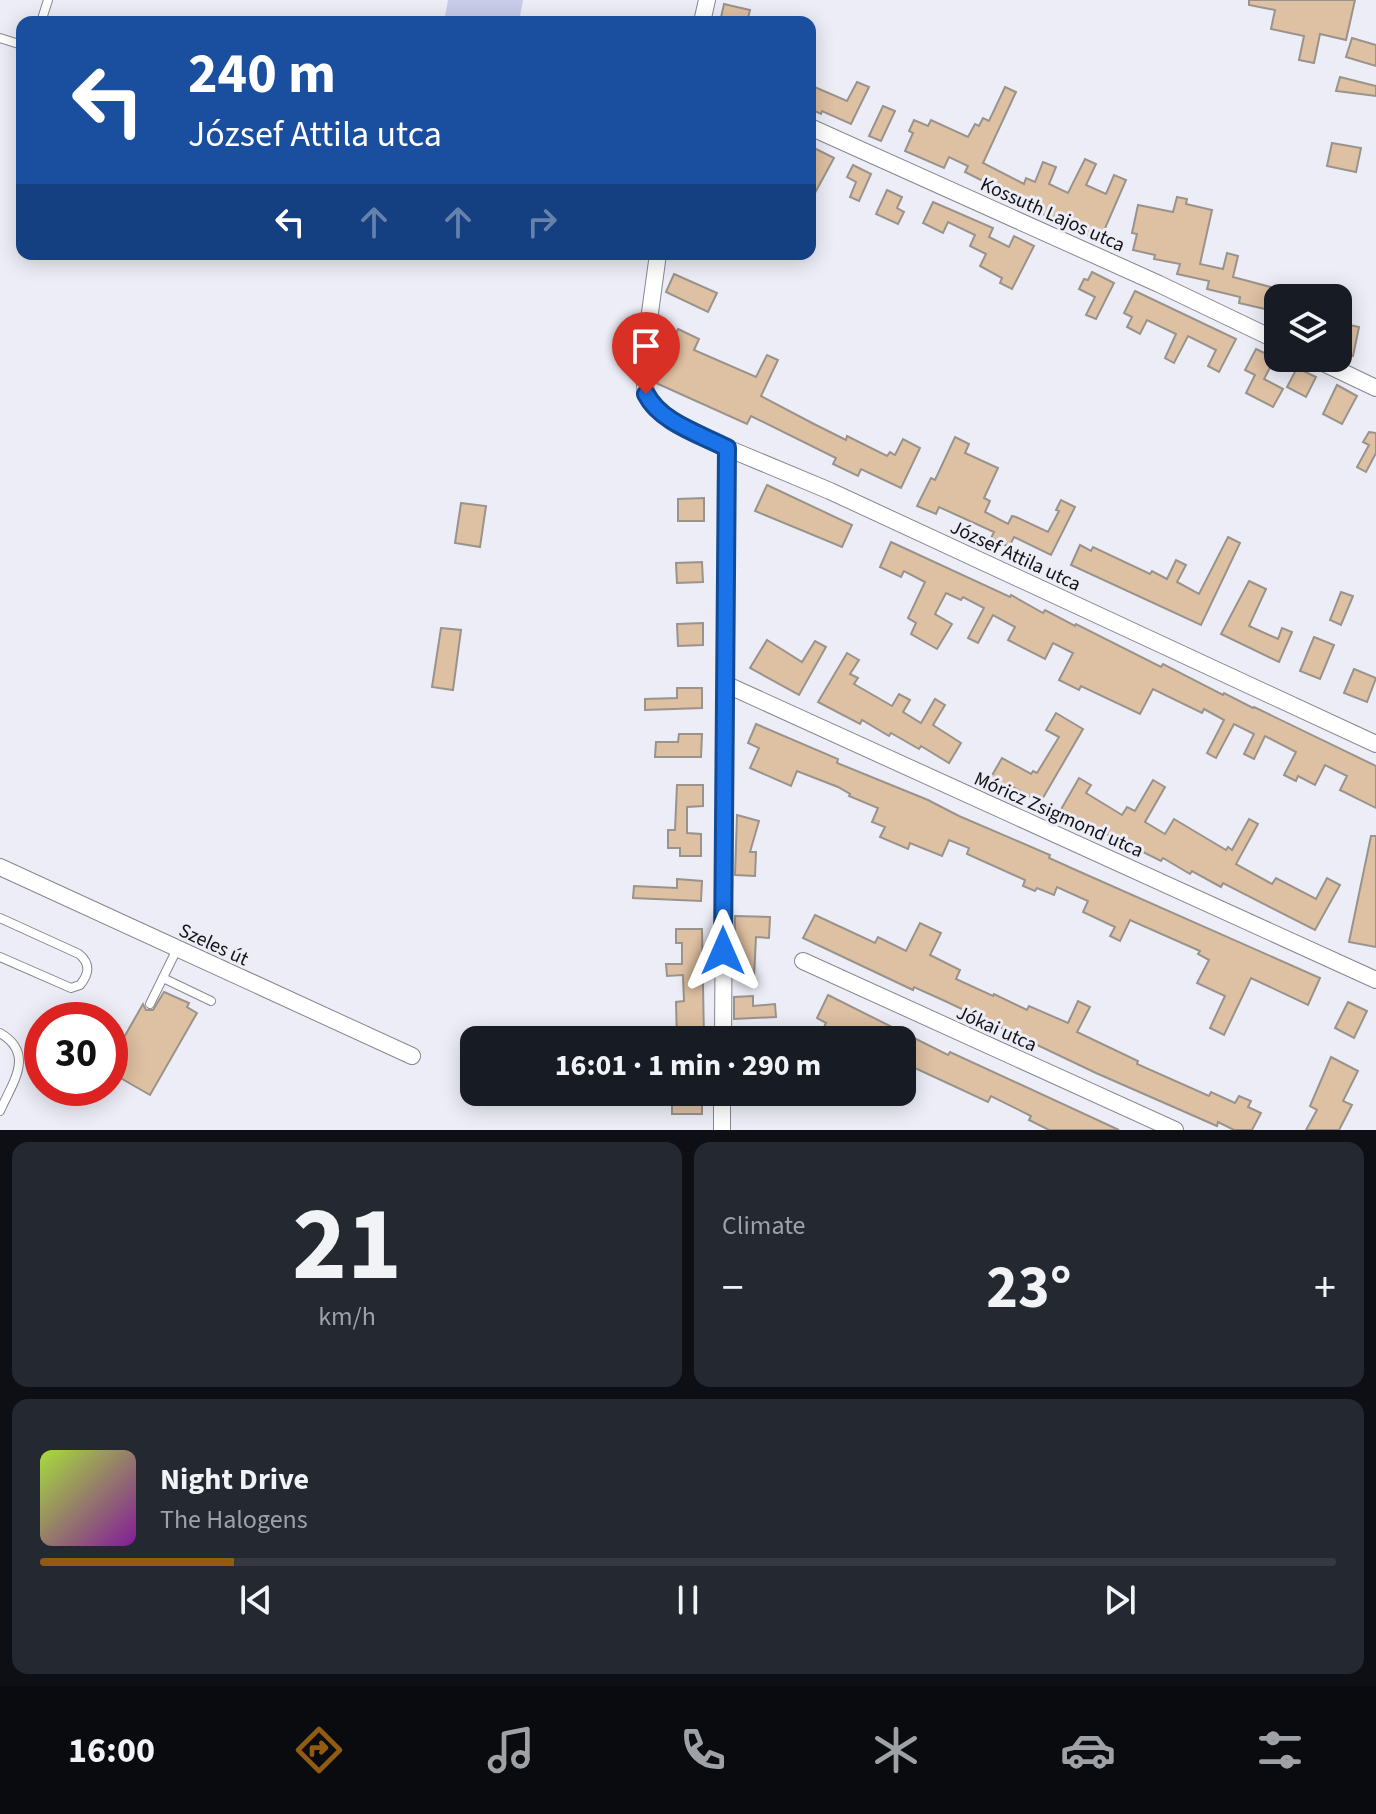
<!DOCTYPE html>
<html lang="en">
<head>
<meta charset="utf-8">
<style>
	:root { --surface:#171b24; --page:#242831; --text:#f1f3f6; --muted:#9ea1a6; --line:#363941; --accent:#925b12 }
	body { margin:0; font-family:"Source Sans 3",sans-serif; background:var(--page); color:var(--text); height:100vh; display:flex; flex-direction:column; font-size:30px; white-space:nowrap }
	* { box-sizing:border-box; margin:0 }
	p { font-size:26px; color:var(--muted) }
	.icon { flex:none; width:44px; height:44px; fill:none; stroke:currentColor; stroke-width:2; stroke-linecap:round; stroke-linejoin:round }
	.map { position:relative; height:1130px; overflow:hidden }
	.details { display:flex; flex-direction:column; gap:12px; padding:12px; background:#0d0f14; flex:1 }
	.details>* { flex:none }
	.banner { position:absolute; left:16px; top:16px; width:800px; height:244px; border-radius:16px; box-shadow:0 4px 20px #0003; background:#1a4fa0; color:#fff; overflow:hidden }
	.buttons { position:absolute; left:1264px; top:284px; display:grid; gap:16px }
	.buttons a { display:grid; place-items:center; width:88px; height:88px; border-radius:16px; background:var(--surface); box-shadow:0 4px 20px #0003; font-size:40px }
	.speed { position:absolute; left:24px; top:1002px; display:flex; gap:16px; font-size:40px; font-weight:700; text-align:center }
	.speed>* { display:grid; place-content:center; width:104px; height:104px; border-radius:50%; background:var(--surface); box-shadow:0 4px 20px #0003; line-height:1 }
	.speed .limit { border:12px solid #d22; background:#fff; color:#111 }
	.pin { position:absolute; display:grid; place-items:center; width:68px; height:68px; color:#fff; margin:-82px -34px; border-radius:50% 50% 50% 0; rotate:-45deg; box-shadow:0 0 8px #0007 }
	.pin .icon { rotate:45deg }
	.me { position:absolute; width:88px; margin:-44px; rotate:0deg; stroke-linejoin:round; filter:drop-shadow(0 0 6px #0008) }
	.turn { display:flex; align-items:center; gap:28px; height:168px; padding:0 40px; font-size:36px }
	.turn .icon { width:104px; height:104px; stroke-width:2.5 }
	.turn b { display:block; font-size:56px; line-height:68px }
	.lanes { display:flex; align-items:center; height:76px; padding:0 40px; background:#0003; justify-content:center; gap:40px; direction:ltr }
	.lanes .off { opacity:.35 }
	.big { font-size:60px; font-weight:700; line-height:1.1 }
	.details .tile { flex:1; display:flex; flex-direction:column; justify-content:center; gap:12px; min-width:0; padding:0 28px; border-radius:16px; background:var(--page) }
	.details .dial { align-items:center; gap:0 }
	.dial b { font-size:104px; line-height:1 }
	.song { display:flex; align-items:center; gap:24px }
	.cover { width:96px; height:96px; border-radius:12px; background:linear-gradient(135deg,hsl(80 70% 55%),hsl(290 70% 35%)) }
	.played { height:8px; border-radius:4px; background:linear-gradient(90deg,var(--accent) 15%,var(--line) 15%) }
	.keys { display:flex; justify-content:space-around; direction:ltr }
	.heat { display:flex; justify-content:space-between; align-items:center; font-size:44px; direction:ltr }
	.details .tiles { flex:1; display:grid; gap:12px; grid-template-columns:1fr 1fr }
	.tile:last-child { grid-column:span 2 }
	.trip { position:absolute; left:460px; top:1026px; width:456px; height:80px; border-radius:16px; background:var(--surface); box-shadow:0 4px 20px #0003; font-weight:700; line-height:80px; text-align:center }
	.tab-bar { display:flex; height:128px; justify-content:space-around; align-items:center; background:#090b0e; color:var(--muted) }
	.tab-bar .icon { width:56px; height:56px }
	.tab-bar .active { color:var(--accent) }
	.tab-bar b { font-size:36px; color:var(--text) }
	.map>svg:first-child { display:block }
	.green { fill:#c9cce9 }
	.building { fill:#dec0a2; stroke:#99938c; stroke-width:2 }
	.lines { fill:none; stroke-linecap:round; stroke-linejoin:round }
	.service-casing { stroke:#878890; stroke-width:10 }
	.minor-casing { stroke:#878890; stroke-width:18 }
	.service { stroke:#fff; stroke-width:8 }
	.minor { stroke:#fff; stroke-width:16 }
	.route-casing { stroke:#114b97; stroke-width:20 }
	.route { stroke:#1a73e8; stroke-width:14 }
	.labels { text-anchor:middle; stroke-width:6; stroke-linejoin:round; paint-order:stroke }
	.street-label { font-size:20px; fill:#141417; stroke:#ecedf6 }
</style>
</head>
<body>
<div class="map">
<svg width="1376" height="1130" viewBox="0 0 1376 1130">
	<rect width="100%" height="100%" fill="#ecedf6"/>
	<path class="green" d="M448,0H523L519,22H444Z"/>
	<g class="building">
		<path d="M1249,0H1355L1346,40L1320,34L1314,63L1299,60L1304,36L1271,29L1275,10L1249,5Z"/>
		<path d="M724,4L750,10L747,22H720Z"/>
		<path d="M1352,38L1376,45V66L1346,57Z"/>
		<path d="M1340,77L1376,86V96L1336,91Z"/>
		<path d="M857,82L869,87L851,124L822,111L821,114L810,109V85L847,101Z"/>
		<path d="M1005,87L1016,92L983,163L1024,184L1026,178L1035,182L1043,162L1056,167L1049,184L1068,193L1085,159L1096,164L1086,185L1106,194L1114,175L1126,180L1100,240L982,187L985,182L965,172L968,166L949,157L944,168L905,151L913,133L909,131L914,120L928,126L931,120L968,137L975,124L979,126L983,118L989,121Z"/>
		<path d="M883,106L895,111L881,141L869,136Z"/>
		<path d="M1332,143L1361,148L1356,172L1327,166Z"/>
		<path d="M814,148L834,158L810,202V155Z"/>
		<path d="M853,165L871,174L859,201L850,197L856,182L847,177Z"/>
		<path d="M887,190L902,197L897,208L904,212L898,224L876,214Z"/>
		<path d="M1177,197L1187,199L1186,204L1212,210L1200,264L1223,269L1227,253L1238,256L1233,277L1278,289V312L1239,303L1240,297L1207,289L1209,281L1177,274L1180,264L1154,259L1155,255L1133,250L1137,234L1132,233L1138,205L1173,212Z"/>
		<path d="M933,202L993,228L989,237L1009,247L1014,236L1034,246L1012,289L1000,283L1002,278L980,266L986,254L970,246L975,235L948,222L943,233L923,223Z"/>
		<path d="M1092,272L1114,283L1096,319L1086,315L1095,297L1079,289L1084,279L1088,280Z"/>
		<path d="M674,274L717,293L708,312L666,292Z"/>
		<path d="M1135,291L1236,339L1219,372L1208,366L1216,350L1188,336L1174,363L1165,358L1176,334L1147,320L1140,334L1127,327L1132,317L1124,313Z"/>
		<path d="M1340,323L1359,327L1353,356L1338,352Z"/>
		<path d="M678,329L699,339L694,350L756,377L767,355L778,360L761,396L814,424L846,440L847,436L887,456L890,452L895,455L903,439L920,448L901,488L861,469L858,476L833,464L836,458L751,416L747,424L656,383L655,377Z"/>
		<path d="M1256,349L1275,358L1264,379L1283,389L1273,407L1246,393L1255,375L1245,370Z"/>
		<path d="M1297,368L1316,377L1306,397L1287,387Z"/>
		<path d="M1337,385L1357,396L1342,424L1323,414Z"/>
		<path d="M1369,432L1376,433V453L1366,472L1357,467L1369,445L1363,442Z"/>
		<path d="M955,437L969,444L965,453L998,468L984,498L990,501L985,512L1008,524L1012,516L1016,517L1048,532L1059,511L1056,510L1061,500L1075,507L1051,555L1014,537L1009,547L991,538L994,532L939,507L936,514L917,506L931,478L935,480Z"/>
		<path d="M767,485L852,525L842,547L755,511Z"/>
		<path d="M704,498V521H678V499Z"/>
		<path d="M461,503L486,506L480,547L455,543Z"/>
		<path d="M1228,537L1240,543L1201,625L1071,565L1080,545L1091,551L1093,547L1150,574L1152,571L1167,579L1176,560L1186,565L1177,582L1199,594Z"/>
		<path d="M891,542L1010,597L1011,595L1043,613L1045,610L1075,626L1076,624L1161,667L1163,664L1223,695L1224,693L1253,708L1254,707L1376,766V808L1340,790L1347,776L1325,765L1315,785L1298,776L1296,781L1284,775L1296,752L1265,736L1254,759L1244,754L1254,734L1234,724L1216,758L1207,753L1224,720L1204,709L1202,713L1153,689L1140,714L1081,686L1079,690L1059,680L1073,653L1053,643L1045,659L1008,640L1015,627L993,615L978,643L968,638L984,608L963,597L961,600L946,593L935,614L952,624L937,649L911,634L916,623L908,618L925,582L904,571L901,577L880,567Z"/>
		<path d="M702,562L703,582L677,583L676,563Z"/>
		<path d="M1249,581L1266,589L1249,626L1278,639L1282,628L1292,632L1279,662L1221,634Z"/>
		<path d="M1341,592L1353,596L1341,625L1330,620Z"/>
		<path d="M703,623V645L678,646L677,624Z"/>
		<path d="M441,628L461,630L453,690L432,687Z"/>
		<path d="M1314,637L1334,645L1320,679L1300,671Z"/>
		<path d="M767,640L802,662L815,641L826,647L799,695L750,668Z"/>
		<path d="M847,653L859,660L850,674L858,678L854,684L892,706L899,694L910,700L903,712L921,723L935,699L945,705L933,725L961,743L949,763L921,746L919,749L891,733L889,736L862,720L860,724L818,702Z"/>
		<path d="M1354,669L1376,678L1367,702L1344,693Z"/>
		<path d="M677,688H702V708L645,710V699L677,698Z"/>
		<path d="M1056,713L1083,729L1040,803L1013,787L1011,791L990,779L1002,758L1031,774L1033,771L1037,773L1059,737L1046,730Z"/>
		<path d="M756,724L838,759L837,763L928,800L959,816L1050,855L1049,858L1078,871L1320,978L1308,1005L1251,978L1224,1035L1210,1028L1225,996L1197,983L1209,960L1198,954L1200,951L1130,920L1120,941L1110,936L1115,927L1083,912L1088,901L1057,887L1054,895L1037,888L1035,891L1023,886L1025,880L967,854L969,848L949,840L942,856L910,843L908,849L880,837L885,827L872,822L878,808L849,796L850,794L838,787L797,771L791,786L750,768L759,748L748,743Z"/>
		<path d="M679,734H702L701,757H655L656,742H678Z"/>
		<path d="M1079,778L1091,785L1086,793L1122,815L1127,807L1135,811L1153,780L1165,787L1145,822L1165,834L1174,819L1226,850L1228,847L1232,850L1249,819L1258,824L1236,864L1272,884L1276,878L1316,899L1327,878L1340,885L1315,930L1223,883L1221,887L1192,871L1190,874L1163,858L1161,861L1060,811Z"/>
		<path d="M677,785H703V806L687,807V833L701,834V856H680V848H668V830H675Z"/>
		<path d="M737,815L759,821L750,852H756L755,876L735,875Z"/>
		<path d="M1371,836H1376V947L1349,942Z"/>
		<path d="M677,879L702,881L701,901L633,898L634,886L677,888Z"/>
		<path d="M815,915L875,943L878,937L906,951L920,923L941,933L930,955L960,970L956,979L993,996L994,994L1027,1010L1029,1006L1068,1023L1078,1001L1090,1007L1077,1032L1138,1061L1137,1064L1209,1096L1211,1092L1235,1103L1239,1096L1251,1101L1248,1107L1261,1113L1252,1130H1234L1218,1122L1217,1126L1096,1073L945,1001L914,987L913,990L803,938Z"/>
		<path d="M735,916L770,917L769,938L756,937L754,977H734Z"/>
		<path d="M676,929H702L704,1040H677L676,1002L684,1001L683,975L667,976L666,964H682V943H676Z"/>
		<path d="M164,992L189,1003L187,1007L197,1013L150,1095L110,1072V1062L143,1004L146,1010H153Z"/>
		<path d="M828,995L948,1055L950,1052L1119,1130H1049L1029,1120L1031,1116L991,1096L988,1102L902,1062V1040H848L834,1033L831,1040H818L826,1023L817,1018Z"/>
		<path d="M753,996V1006L775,1004L776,1017L734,1019V997Z"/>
		<path d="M1348,1002L1367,1011L1354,1038L1335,1028Z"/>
		<path d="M1331,1057L1358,1071L1343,1101L1352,1105L1339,1130H1306L1317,1110L1310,1106Z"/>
		<rect x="672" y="1092" width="30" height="22"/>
	</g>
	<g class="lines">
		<g class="service-casing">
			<g id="service">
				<path d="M41,22L48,0"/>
				<path d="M0,38L22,45"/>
				<path d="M0,918L79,954C91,964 89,974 80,985L71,988L0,957"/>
				<path d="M163,978L211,1001"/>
				<path d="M150,1004L177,949"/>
				<path d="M0,1033C36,1054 12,1083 0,1111"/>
			</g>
		</g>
		<g class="minor-casing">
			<g id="minor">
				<path d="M702,22L707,0"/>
				<path d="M810,127L1159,284L1278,341"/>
				<path d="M658,254L643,364L646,394L653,406L669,419L727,448L830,491L1376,744"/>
				<path d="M1313,358L1376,388"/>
				<path d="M725,684L1376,980"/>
				<path d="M0,867L412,1056"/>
				<path d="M803,961L1175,1130"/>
				<path d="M723,1040L727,448"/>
				<path d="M722,1130V1092"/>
			</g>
		</g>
		<use href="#service" class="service"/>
		<use href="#minor" class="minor"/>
	</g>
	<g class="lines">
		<g class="route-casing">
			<path id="route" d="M646,394C660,422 700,434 727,448L723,951"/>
		</g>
		<use href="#route" class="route"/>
	</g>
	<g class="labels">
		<g class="street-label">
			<text transform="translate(1053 214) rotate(24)" y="7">Kossuth Lajos utca</text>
			<text transform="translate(1016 555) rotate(25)" y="7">József Attila utca</text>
			<text transform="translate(1059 814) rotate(24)" y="7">Móricz Zsigmond utca</text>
			<text transform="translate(214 944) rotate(25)" y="7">Szeles út</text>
			<text transform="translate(997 1028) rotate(24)" y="7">Jókai utca</text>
		</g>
	</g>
</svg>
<div class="buttons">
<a><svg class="icon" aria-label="layers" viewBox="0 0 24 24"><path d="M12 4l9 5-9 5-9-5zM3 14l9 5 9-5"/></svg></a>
</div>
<div class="speed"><div class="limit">30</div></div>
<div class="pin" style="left:646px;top:394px;background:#d93025"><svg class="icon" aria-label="arrive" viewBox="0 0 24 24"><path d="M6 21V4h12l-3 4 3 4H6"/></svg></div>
<svg class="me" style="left:723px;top:951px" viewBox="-20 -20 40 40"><path d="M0-17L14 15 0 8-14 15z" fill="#1a73e8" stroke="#fff" stroke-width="4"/></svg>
<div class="trip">16:01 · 1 min · 290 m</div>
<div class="banner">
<div class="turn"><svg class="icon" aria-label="left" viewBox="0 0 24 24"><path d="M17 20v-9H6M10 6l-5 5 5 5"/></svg><div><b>240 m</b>József Attila utca</div></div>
<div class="lanes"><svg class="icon" aria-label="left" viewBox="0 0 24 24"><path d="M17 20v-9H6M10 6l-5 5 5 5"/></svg><svg class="icon off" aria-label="ahead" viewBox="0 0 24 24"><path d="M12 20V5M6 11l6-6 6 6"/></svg><svg class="icon off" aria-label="ahead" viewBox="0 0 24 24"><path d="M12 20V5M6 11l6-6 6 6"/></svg><svg class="icon off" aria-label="right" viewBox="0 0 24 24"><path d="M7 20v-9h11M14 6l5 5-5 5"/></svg></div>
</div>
</div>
<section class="details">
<div class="tiles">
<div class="tile dial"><b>21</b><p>km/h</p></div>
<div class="tile"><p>Climate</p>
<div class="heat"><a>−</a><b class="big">23°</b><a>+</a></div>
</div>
<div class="tile">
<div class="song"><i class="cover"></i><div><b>Night Drive</b><p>The Halogens</p></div></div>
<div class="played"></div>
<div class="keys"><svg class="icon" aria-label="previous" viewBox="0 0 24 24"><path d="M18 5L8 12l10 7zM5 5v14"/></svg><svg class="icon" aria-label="pause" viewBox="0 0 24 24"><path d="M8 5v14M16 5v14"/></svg><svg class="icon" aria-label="next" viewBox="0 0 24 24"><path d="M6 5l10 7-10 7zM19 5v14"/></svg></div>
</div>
</div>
</section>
<nav class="tab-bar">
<b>16:00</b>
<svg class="icon active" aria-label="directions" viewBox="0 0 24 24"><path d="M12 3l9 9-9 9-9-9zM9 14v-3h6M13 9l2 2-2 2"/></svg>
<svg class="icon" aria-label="music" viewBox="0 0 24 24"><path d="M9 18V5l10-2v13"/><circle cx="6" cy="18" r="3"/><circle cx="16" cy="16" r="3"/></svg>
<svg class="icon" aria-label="phone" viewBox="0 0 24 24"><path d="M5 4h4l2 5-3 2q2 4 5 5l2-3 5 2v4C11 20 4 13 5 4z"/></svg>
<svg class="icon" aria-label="climate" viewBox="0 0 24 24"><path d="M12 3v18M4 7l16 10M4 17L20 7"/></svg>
<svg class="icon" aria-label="car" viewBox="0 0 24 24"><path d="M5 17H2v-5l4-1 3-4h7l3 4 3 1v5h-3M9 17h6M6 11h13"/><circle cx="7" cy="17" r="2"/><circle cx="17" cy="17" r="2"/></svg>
<svg class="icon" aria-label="filters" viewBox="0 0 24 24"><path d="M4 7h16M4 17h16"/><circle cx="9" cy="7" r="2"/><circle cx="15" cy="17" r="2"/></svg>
</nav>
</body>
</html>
